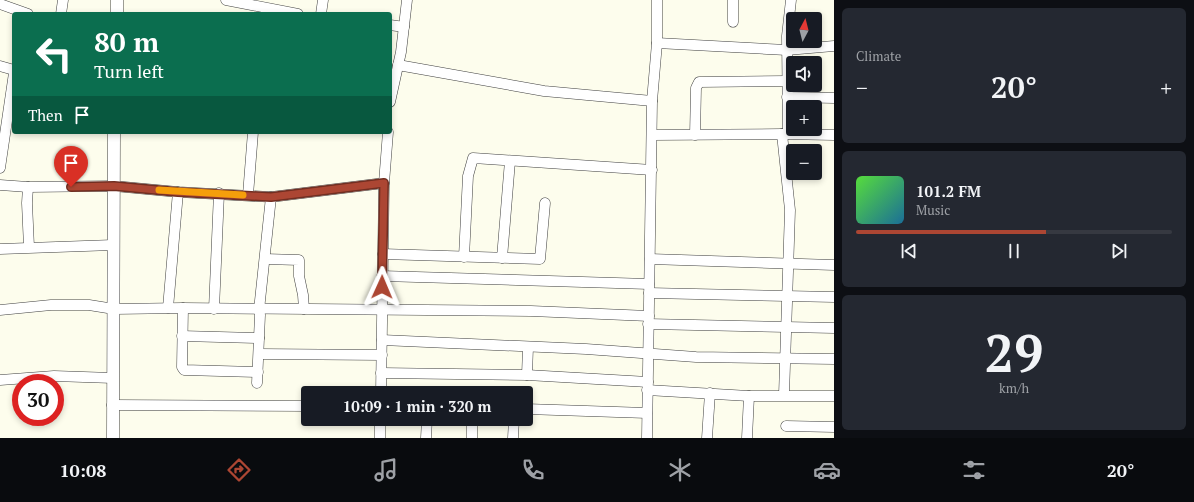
<!DOCTYPE html>
<html lang="en">
<head>
<meta charset="utf-8">
<style>
	:root { --surface:#171b24; --page:#242831; --text:#f1f3f6; --muted:#9ea1a6; --line:#363941; --accent:#ac4633 }
	body { margin:0; font-family:"PT Serif",serif; background:var(--page); color:var(--text); height:100vh; display:flex; flex-direction:column; font-size:15px; white-space:nowrap }
	* { box-sizing:border-box; margin:0 }
	p { font-size:13px; color:var(--muted) }
	.icon { flex:none; width:22px; height:22px; fill:none; stroke:currentColor; stroke-width:2; stroke-linecap:round; stroke-linejoin:round }
	.map { position:relative; flex:1; overflow:hidden }
	.sheet { display:flex; flex-direction:column; gap:8px; padding:8px; background:#0d0f14; width:360px }
	.sheet>* { flex:none }
	.guide { position:absolute; left:12px; top:12px; width:380px; height:122px; border-radius:4px; box-shadow:0 2px 6px #0003; background:#0b6e4f; color:#fff; overflow:hidden }
	.needle { width:26px; rotate:7deg }
	.tools { position:absolute; left:786px; top:12px; display:grid; gap:8px }
	.tools a { display:grid; place-items:center; width:36px; height:36px; border-radius:4px; background:var(--surface); box-shadow:0 2px 6px #0003; font-size:20px }
	.speed { position:absolute; left:12px; top:374px; display:flex; gap:8px; font-size:20px; font-weight:700; text-align:center }
	.speed>* { display:grid; place-content:center; width:52px; height:52px; border-radius:50%; background:var(--surface); box-shadow:0 2px 6px #0003; line-height:1 }
	.speed .limit { border:6px solid #d22; background:#fff; color:#111 }
	.pin { position:absolute; display:grid; place-items:center; width:34px; height:34px; color:#fff; margin:-41px -17px; border-radius:50% 50% 50% 0; rotate:-45deg; box-shadow:0 0 4px #0007 }
	.pin .icon { rotate:45deg }
	.me { position:absolute; width:44px; margin:-22px; rotate:1deg; stroke-linejoin:round; filter:drop-shadow(0 0 3px #0008) }
	.turn { display:flex; align-items:center; gap:14px; height:84px; padding:0 16px; font-size:18px }
	.turn .icon { width:52px; height:52px; stroke-width:2.5 }
	.turn b { display:block; font-size:28px; line-height:34px }
	.then { display:flex; align-items:center; height:38px; padding:0 16px; background:#0003; gap:8px; font-size:15px }
	.big { font-size:30px; font-weight:800; line-height:1.1 }
	.sheet .tile { flex:1; display:flex; flex-direction:column; justify-content:center; gap:6px; min-width:0; padding:0 14px; border-radius:6px; background:var(--page) }
	.sheet .dial { align-items:center; gap:0 }
	.dial b { font-size:52px; line-height:1 }
	.song { display:flex; align-items:center; gap:12px }
	.cover { width:48px; height:48px; border-radius:6px; background:linear-gradient(135deg,hsl(110 70% 55%),hsl(200 70% 35%)) }
	.played { height:4px; border-radius:2px; background:linear-gradient(90deg,var(--accent) 60%,var(--line) 60%) }
	.keys { display:flex; justify-content:space-around; direction:ltr }
	.heat { display:flex; justify-content:space-between; align-items:center; font-size:22px; direction:ltr }
	.trip { position:absolute; left:301px; top:386px; width:232px; height:40px; border-radius:4px; background:var(--surface); box-shadow:0 2px 6px #0003; font-weight:800; line-height:40px; text-align:center }
	.tab-bar { display:flex; height:64px; justify-content:space-around; align-items:center; background:#090b0e; color:var(--muted) }
	.tab-bar .icon { width:28px; height:28px }
	.tab-bar .selected { color:var(--accent) }
	.tab-bar b { font-size:18px; color:var(--text) }
	main { display:flex; flex:1; min-height:0 }
	.map>svg:first-child { display:block }
	.lines { fill:none; stroke-linecap:round; stroke-linejoin:round }
	.minor-casing { stroke:#3f3f3f; stroke-width:11 }
	.tertiary-casing { stroke:#3f3f3f; stroke-width:13 }
	.minor { stroke:#fff; stroke-width:10 }
	.tertiary { stroke:#fff; stroke-width:12 }
	.route-casing { stroke:#702e21; stroke-width:10 }
	.route { stroke:#ac4633; stroke-width:7 }
	.slow { stroke:#f59e0b; stroke-width:7 }
</style>
</head>
<body>
<main>
<div class="map">
<svg width="834" height="438" viewBox="0 0 834 438">
	<rect width="100%" height="100%" fill="#fdfded"/>
	<g class="lines">
		<g class="minor-casing">
			<g id="minor">
				<path d="M226,0L298,14"/>
				<path d="M733,0V22"/>
				<path d="M0,4L28,14"/>
				<path d="M61,14L63,0"/>
				<path d="M321,14L323,0"/>
				<path d="M390,25L404,27"/>
				<path d="M657,43L787,50L834,46"/>
				<path d="M398,65L544,91L652,101"/>
				<path d="M0,66L14,70"/>
				<path d="M787,97L834,98"/>
				<path d="M390,102L401,52L407,0"/>
				<path d="M782,134L790,210L784,395"/>
				<path d="M788,134L787,36L791,0"/>
				<path d="M652,135L782,134L834,135"/>
				<path d="M695,135L696,88L699,82L787,81"/>
				<path d="M0,168L14,73"/>
				<path d="M0,185L28,187L114,186L178,192L271,197L384,183"/>
				<path d="M28,187L27,203L29,247"/>
				<path d="M248,195L253,132"/>
				<path d="M0,249L113,245"/>
				<path d="M383,254L540,259L545,203"/>
				<path d="M464,257L468,176L473,158L652,170"/>
				<path d="M502,258L510,161"/>
				<path d="M265,259L299,260V276L303,295L304,309"/>
				<path d="M650,259L834,265"/>
				<path d="M382,276L649,284"/>
				<path d="M649,293L834,297"/>
				<path d="M168,308L178,192"/>
				<path d="M183,308L182,367L184,370L258,372"/>
				<path d="M214,309L219,193"/>
				<path d="M0,310L51,305H89L114,309L183,308L531,311L649,316"/>
				<path d="M648,324L834,328"/>
				<path d="M182,336L259,338"/>
				<path d="M382,340L586,349L696,357L834,359"/>
				<path d="M259,354L382,355"/>
				<path d="M381,373L527,375L648,382"/>
				<path d="M527,375L528,347"/>
				<path d="M0,380L54,376L113,378"/>
				<path d="M257,383L260,315L259,310L271,197"/>
				<path d="M647,390L749,396H834"/>
				<path d="M381,393L384,183L388,132"/>
				<path d="M112,405L308,406"/>
				<path d="M526,409L647,413"/>
				<path d="M786,426L834,427"/>
				<path d="M380,438V419"/>
				<path d="M426,438L427,419"/>
				<path d="M472,438V419"/>
				<path d="M513,438L514,419"/>
				<path d="M647,438L652,101L657,43V0"/>
				<path d="M707,438L710,393"/>
				<path d="M747,438L749,396"/>
			</g>
		</g>
		<g class="tertiary-casing">
			<g id="tertiary">
				<path d="M117,14V0"/>
				<path d="M113,438L114,132"/>
			</g>
		</g>
		<use href="#minor" class="minor"/>
		<use href="#tertiary" class="tertiary"/>
	</g>
	<g class="lines">
		<g class="route-casing">
			<path id="route" d="M71,187L114,186L178,192L271,197L384,183L382,287"/>
		</g>
		<use href="#route" class="route"/>
		<path class="slow" d="M159,190L243,195"/>
	</g>
</svg>
<div class="tools">
<a><svg class="needle" viewBox="-14 -14 28 28"><path d="M0-13l5 13h-10z" fill="#e53935"/><path d="M0 13l5-13h-10z" fill="#9ea1a6"/></svg></a>
<a><svg class="icon" aria-label="sound" viewBox="0 0 24 24"><path d="M4 9h4l5-4v14l-5-4H4zM17 9q2 3 0 6"/></svg></a>
<a>+</a>
<a>−</a>
</div>
<div class="speed"><div class="limit">30</div></div>
<div class="pin" style="left:71px;top:187px;background:#d93025"><svg class="icon" aria-label="arrive" viewBox="0 0 24 24"><path d="M6 21V4h12l-3 4 3 4H6"/></svg></div>
<svg class="me" style="left:382px;top:287px" viewBox="-20 -20 40 40"><path d="M0-17L14 15 0 8-14 15z" fill="#ac4633" stroke="#fff" stroke-width="4"/></svg>
<div class="trip">10:09 · 1 min · 320 m</div>
<div class="guide">
<div class="turn"><svg class="icon" aria-label="left" viewBox="0 0 24 24"><path d="M17 20v-9H6M10 6l-5 5 5 5"/></svg><div><b>80 m</b>Turn left</div></div>
<div class="then">Then<svg class="icon" aria-label="arrive" viewBox="0 0 24 24"><path d="M6 21V4h12l-3 4 3 4H6"/></svg></div>
</div>
</div>
<section class="sheet">
<div class="tile"><p>Climate</p>
<div class="heat"><a>−</a><b class="big">20°</b><a>+</a></div>
</div>
<div class="tile">
<div class="song"><i class="cover"></i><div><b>101.2 FM</b><p>Music</p></div></div>
<div class="played"></div>
<div class="keys"><svg class="icon" aria-label="previous" viewBox="0 0 24 24"><path d="M18 5L8 12l10 7zM5 5v14"/></svg><svg class="icon" aria-label="pause" viewBox="0 0 24 24"><path d="M8 5v14M16 5v14"/></svg><svg class="icon" aria-label="next" viewBox="0 0 24 24"><path d="M6 5l10 7-10 7zM19 5v14"/></svg></div>
</div>
<div class="tile dial"><b>29</b><p>km/h</p></div>
</section>
</main>
<nav class="tab-bar">
<b>10:08</b>
<svg class="icon selected" aria-label="directions" viewBox="0 0 24 24"><path d="M12 3l9 9-9 9-9-9zM9 14v-3h6M13 9l2 2-2 2"/></svg>
<svg class="icon" aria-label="music" viewBox="0 0 24 24"><path d="M9 18V5l10-2v13"/><circle cx="6" cy="18" r="3"/><circle cx="16" cy="16" r="3"/></svg>
<svg class="icon" aria-label="phone" viewBox="0 0 24 24"><path d="M5 4h4l2 5-3 2q2 4 5 5l2-3 5 2v4C11 20 4 13 5 4z"/></svg>
<svg class="icon" aria-label="climate" viewBox="0 0 24 24"><path d="M12 3v18M4 7l16 10M4 17L20 7"/></svg>
<svg class="icon" aria-label="car" viewBox="0 0 24 24"><path d="M5 17H2v-5l4-1 3-4h7l3 4 3 1v5h-3M9 17h6M6 11h13"/><circle cx="7" cy="17" r="2"/><circle cx="17" cy="17" r="2"/></svg>
<svg class="icon" aria-label="filters" viewBox="0 0 24 24"><path d="M4 7h16M4 17h16"/><circle cx="9" cy="7" r="2"/><circle cx="15" cy="17" r="2"/></svg>
<b>20°</b>
</nav>
</body>
</html>
